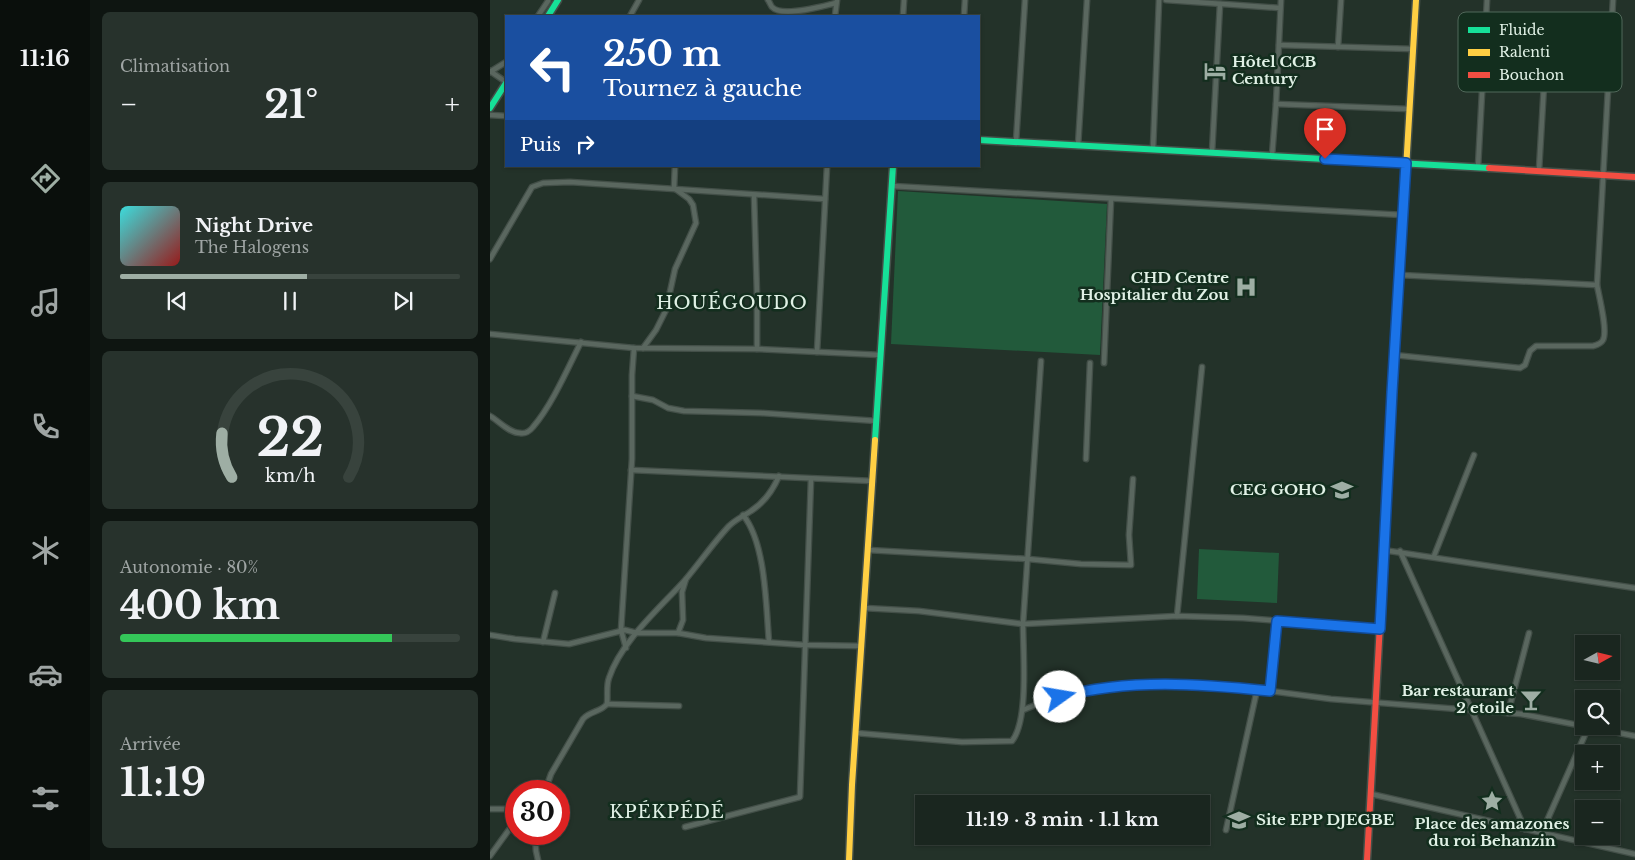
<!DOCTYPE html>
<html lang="fr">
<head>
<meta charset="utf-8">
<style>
	:root { --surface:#1a261f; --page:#27322c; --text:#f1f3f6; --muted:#9fa5a4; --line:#38433d; --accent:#9eaea4 }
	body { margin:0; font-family:"Libre Baskerville",serif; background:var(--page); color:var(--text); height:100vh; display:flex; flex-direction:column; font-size:19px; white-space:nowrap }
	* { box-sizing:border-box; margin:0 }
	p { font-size:16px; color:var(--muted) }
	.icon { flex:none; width:28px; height:28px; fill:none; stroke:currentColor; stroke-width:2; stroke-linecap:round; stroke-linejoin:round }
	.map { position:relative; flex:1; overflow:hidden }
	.side { display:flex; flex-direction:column; gap:12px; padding:12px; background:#0e1511; width:400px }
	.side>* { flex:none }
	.hud { position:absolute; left:15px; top:15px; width:475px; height:152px; border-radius:0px; box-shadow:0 1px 4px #0004,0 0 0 1px var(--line); background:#1a4fa0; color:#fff; overflow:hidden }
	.needle { width:32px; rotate:82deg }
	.tools { position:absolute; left:1085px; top:635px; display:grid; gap:10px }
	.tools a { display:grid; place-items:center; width:45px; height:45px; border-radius:0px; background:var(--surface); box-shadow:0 1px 4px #0004,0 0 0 1px var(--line); font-size:25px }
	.speed { position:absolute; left:15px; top:780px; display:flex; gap:10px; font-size:25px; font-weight:700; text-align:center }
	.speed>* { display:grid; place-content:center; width:65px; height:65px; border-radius:50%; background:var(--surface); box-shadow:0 1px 4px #0004,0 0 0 1px var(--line); line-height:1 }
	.speed .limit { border:8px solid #d22; background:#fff; color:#111 }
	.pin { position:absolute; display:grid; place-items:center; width:42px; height:42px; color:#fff; margin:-51px -21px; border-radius:50% 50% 50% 0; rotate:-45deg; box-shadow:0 0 5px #0007 }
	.pin .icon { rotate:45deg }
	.me { position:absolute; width:55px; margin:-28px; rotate:77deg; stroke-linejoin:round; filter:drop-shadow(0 0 4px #0008) }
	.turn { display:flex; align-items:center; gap:18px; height:105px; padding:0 15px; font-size:22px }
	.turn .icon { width:65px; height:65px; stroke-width:2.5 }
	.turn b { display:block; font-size:35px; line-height:42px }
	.then { display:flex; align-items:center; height:48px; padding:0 15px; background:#0003; gap:10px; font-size:19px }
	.big { font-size:38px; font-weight:700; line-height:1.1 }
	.side .card { flex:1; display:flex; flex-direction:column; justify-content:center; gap:8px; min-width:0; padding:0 18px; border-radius:8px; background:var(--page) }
	.side .dial { align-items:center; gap:0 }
	.dial svg { height:130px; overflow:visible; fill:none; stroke:var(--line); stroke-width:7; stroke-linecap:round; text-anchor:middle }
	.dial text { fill:var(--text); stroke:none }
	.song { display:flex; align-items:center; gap:15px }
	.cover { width:60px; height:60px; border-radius:8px; background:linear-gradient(135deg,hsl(180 70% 55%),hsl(0 70% 35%)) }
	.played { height:5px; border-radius:2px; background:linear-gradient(90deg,var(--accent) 55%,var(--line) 55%) }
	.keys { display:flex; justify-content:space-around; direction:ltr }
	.heat { display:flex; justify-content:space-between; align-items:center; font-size:28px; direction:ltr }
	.charge { height:8px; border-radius:4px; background:linear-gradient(90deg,#34c759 80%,var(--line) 0) }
	.trip { position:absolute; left:425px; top:795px; width:295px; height:50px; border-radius:0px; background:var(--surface); box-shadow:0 1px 4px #0004,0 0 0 1px var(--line); font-weight:700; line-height:50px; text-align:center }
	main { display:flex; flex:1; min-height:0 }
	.tab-bar { display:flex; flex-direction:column; width:90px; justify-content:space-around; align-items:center; background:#0a0f0c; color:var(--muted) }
	.tab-bar .icon { width:35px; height:35px }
	.tab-bar .selected { color:var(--accent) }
	.tab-bar b { font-size:22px; color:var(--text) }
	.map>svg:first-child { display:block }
	.green { fill:#225a3b }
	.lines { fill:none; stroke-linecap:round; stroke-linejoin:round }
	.street-casing { stroke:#434f48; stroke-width:7 }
	.fast-casing { stroke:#434f48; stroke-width:9 }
	.slow-casing { stroke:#434f48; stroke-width:9 }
	.jam-casing { stroke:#434f48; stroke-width:9 }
	.street { stroke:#5a675f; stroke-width:4.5 }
	.fast { stroke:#16e098; stroke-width:6 }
	.slow { stroke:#ffcf43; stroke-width:6 }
	.jam { stroke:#f24e42; stroke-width:6 }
	.route-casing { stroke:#114b97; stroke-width:12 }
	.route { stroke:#1a73e8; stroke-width:9 }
	.labels { text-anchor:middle; stroke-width:5; stroke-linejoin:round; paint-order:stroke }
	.poi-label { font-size:15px; font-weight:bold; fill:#e1f1e6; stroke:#132e1e; text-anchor:end }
	.quarter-label { font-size:18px; letter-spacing:1px; fill:#e1f1e6; stroke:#132e1e }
	.key { fill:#132e1e; stroke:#51685a; stroke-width:1 }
	.key-label { font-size:14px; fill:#e1f1e6 }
</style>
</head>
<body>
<main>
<nav class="tab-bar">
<b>11:16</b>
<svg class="icon selected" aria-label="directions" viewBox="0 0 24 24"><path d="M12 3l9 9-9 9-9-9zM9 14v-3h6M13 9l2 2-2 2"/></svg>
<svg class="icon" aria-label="music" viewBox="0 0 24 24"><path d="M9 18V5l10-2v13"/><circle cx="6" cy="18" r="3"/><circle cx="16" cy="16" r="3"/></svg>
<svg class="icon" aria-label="phone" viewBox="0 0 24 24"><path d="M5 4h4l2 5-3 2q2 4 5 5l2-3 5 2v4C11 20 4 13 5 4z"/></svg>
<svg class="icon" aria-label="climate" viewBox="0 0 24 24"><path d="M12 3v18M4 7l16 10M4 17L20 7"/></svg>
<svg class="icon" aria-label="car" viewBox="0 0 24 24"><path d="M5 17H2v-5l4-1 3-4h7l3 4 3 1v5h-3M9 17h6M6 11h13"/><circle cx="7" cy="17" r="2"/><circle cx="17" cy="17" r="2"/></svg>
<svg class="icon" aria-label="filters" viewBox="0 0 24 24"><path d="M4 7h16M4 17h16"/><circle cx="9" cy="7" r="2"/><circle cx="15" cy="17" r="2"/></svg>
</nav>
<section class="side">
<div class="card"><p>Climatisation</p>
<div class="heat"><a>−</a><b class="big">21°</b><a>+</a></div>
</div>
<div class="card">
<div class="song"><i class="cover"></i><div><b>Night Drive</b><p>The Halogens</p></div></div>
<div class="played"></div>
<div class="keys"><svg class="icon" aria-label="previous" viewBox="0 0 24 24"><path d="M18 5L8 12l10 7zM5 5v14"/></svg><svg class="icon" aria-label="pause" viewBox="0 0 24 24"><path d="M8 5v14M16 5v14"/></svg><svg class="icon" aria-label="next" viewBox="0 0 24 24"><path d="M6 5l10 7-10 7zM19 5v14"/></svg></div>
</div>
<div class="card dial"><svg viewBox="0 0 100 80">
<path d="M14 69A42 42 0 1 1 86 69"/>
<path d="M14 69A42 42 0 0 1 8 42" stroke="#9eaea4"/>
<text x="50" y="56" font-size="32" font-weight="700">22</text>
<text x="50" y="72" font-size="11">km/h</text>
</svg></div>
<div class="card"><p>Autonomie · 80%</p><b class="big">400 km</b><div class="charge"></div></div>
<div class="card"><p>Arrivée</p><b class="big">11:19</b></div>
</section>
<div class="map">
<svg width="1145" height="860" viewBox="0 0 1145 860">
	<rect width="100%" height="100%" fill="#233229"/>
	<g class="green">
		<path d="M408,191L617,204L610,355L401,344Z"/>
		<path d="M709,549L789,553L787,603L707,599Z"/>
	</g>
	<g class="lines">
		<g class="street-casing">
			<g id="street">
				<path d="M278,0C279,1 281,6 282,7C292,18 333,6 346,3"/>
				<path d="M676,0L790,8"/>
				<path d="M48,16L58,1"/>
				<path d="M140,16L149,0"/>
				<path d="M345,16L347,0"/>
				<path d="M413,16L414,0"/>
				<path d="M474,16L475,0"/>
				<path d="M996,29L1057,34L1121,36"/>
				<path d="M789,45L923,49"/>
				<path d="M848,47L851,0"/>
				<path d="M0,71L16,82"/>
				<path d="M0,72L16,62"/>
				<path d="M786,104L919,109"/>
				<path d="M0,115L16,116"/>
				<path d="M526,142L535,0"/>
				<path d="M588,146L597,0"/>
				<path d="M663,149L669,0"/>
				<path d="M722,153L730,4"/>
				<path d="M782,156L786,104L791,0"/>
				<path d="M988,167L997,0"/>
				<path d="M1049,170L1057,34"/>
				<path d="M402,186L913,215"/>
				<path d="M264,195L267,295V349"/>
				<path d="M0,259L42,187L53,183L80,182L335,199"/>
				<path d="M910,275L1107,285"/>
				<path d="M0,334L144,348L267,349L391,355"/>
				<path d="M153,348L166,330L176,310L185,269L206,223L203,205L199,199L184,188L185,166"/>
				<path d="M327,352L337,166"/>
				<path d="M904,355L1030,368L1035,365L1040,351L1046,346H1103C1107,345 1111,344 1113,340C1118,331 1109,296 1107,285L1123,0"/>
				<path d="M614,363L621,199"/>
				<path d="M142,396L163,400L178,408L194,411L271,413L387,421"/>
				<path d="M0,416C9,421 19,433 30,433C35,434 40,431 43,427C62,405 78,368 91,342"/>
				<path d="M596,459L600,363"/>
				<path d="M141,470L383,481"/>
				<path d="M253,515C276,543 276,607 279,642"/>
				<path d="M378,550L538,559L591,564L641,565L639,535L643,479"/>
				<path d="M893,550L1145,588"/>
				<path d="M910,551L1035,829"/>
				<path d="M944,556L984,455"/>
				<path d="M374,608L429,611L533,624L551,361"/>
				<path d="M687,616L712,367"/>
				<path d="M188,633L193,620L192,592L196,579"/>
				<path d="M0,635L25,639L79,644L135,630L147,633H188L216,638L315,645L372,646"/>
				<path d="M53,642L65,593"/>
				<path d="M136,648L131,630L142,459V375L144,348"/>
				<path d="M780,691L787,621"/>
				<path d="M117,704L189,706"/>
				<path d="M533,710L555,701L586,693L622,687L664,685L715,686L780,691L841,699L1031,714L1145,736"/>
				<path d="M1018,713L1039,633"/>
				<path d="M366,733L472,742L522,741C539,720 533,652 533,624L687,616L753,618L890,629"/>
				<path d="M55,791L61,774L93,719C100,711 111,712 117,704C118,696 116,686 119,678C131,641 171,607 196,579C211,561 224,542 239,526C246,519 254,516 261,511C275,502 283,490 289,476"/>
				<path d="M881,794L1145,854"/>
				<path d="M0,809H26"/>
				<path d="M195,827L310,797L321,479"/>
				<path d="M736,830L767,690"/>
				<path d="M1052,832L1098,728"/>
				<path d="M45,834L46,851L48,860"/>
				<path d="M0,856L26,820"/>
			</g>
		</g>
		<g class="fast-casing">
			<g id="fast">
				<path d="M58,16L68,0"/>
				<path d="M0,108L16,83"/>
				<path d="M489,140L999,168"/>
				<path d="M385,440L403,166"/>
				<path d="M893,569L903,374L911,254"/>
			</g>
		</g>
		<g class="slow-casing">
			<g id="slow">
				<path d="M911,254L926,0"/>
				<path d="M359,860L362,785L385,440"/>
			</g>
		</g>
		<g class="jam-casing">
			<g id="jam">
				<path d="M999,168L1145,177"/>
				<path d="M877,860L893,569"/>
			</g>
		</g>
		<use href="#street" class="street"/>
		<use href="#fast" class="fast"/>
		<use href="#slow" class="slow"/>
		<use href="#jam" class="jam"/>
	</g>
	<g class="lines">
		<g class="route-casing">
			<path id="route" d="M570,697C638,678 712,684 780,691L787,621L890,629L902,392L916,163L835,159"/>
		</g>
		<use href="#route" class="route"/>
	</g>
	<defs>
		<g id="hotel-bare" transform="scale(1.725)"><path d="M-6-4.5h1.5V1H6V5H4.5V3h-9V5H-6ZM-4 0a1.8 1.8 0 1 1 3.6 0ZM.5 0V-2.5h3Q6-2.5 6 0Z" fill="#9eaea4" stroke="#132e1e" stroke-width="2.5" paint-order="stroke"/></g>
		<g id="hospital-bare" transform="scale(1.725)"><path d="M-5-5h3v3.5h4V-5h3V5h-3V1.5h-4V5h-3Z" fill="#9eaea4" stroke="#132e1e" stroke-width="2.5" paint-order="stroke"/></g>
		<g id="school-bare" transform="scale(1.725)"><path d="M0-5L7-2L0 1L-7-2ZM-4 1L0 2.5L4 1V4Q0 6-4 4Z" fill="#9eaea4" stroke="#132e1e" stroke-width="2.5" paint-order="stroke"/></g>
		<g id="bar-bare" transform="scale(1.725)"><path d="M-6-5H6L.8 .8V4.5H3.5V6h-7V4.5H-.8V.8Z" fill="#9eaea4" stroke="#132e1e" stroke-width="2.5" paint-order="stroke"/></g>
		<g id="sight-bare" transform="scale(1.725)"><path d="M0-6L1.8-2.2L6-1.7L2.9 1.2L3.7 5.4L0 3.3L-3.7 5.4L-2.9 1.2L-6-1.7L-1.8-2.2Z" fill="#9eaea4" stroke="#132e1e" stroke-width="2.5" paint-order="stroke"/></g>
	</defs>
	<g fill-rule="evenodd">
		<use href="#hotel-bare" x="725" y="71"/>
		<use href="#hospital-bare" x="756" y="287"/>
		<use href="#school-bare" x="852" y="490"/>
		<use href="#bar-bare" x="1041" y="700"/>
		<use href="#sight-bare" x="1002" y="801"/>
		<use href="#school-bare" x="749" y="820"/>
	</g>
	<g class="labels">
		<g class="poi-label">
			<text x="742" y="67" text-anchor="start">Hôtel CCB<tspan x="742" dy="17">Century</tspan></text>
			<text x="739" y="283">CHD Centre<tspan x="739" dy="17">Hospitalier du Zou</tspan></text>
			<text x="836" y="495">CEG GOHO</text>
			<text x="1024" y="696">Bar restaurant<tspan x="1024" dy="17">2 etoile</tspan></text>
			<text x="766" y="825" text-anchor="start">Site EPP DJEGBE</text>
			<text x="1002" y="829" text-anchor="middle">Place des amazones<tspan x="1002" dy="17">du roi Behanzin</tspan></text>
		</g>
		<g class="quarter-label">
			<text x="242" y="309">HOUÉGOUDO</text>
			<text x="177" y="818">KPÉKPÉDÉ</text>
		</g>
	</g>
	<rect x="968" y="12" width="164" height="80" rx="8" class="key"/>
	<rect x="978" y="27" width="22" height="6" fill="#16e098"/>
	<rect x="978" y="49" width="22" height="7" fill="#ffcf43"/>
	<rect x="978" y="72" width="22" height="6" fill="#f24e42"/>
	<g class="key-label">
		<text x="1009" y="35">Fluide</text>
		<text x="1009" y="57">Ralenti</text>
		<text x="1009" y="80">Bouchon</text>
	</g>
</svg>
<div class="tools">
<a><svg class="needle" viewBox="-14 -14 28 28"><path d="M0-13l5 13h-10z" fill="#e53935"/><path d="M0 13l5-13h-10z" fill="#9fa5a4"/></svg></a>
<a><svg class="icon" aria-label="search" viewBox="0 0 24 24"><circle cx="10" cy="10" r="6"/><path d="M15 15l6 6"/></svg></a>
<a>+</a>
<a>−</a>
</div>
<div class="speed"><div class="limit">30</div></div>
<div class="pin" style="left:835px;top:159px;background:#d93025"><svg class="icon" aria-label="arrive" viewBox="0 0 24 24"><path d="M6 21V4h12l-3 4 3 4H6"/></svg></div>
<svg class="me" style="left:570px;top:697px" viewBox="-20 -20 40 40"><circle r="19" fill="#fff"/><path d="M0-13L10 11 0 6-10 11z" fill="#1a73e8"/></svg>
<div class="trip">11:19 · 3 min · 1.1 km</div>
<div class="hud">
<div class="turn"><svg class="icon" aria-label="left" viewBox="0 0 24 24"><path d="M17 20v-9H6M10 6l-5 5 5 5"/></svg><div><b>250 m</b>Tournez à gauche</div></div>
<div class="then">Puis<svg class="icon" aria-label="right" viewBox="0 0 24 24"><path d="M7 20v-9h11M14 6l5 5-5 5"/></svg></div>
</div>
</div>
</main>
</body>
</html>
